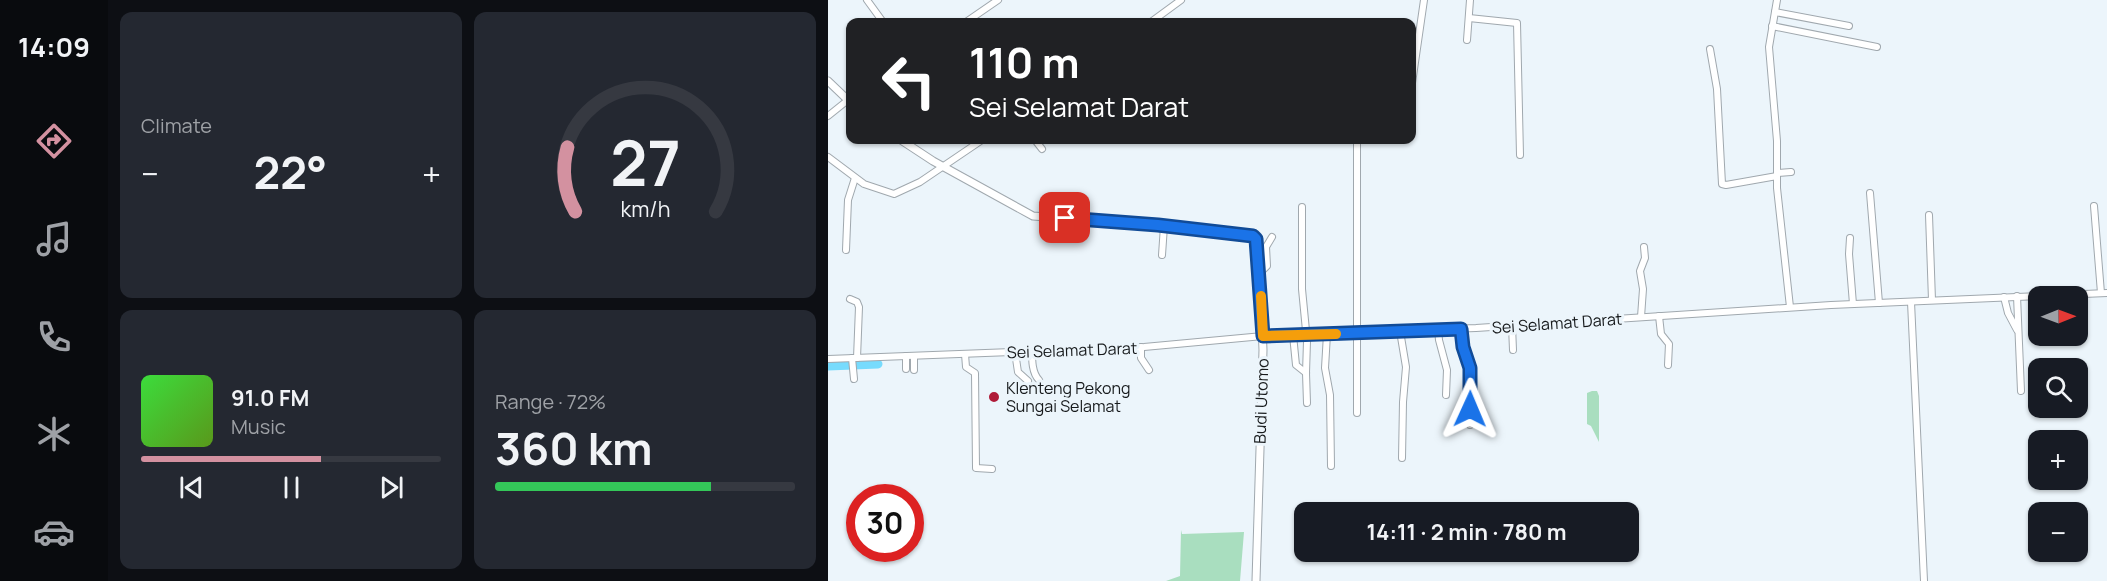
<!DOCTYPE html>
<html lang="en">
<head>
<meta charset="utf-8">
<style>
	:root { --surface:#171b24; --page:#242831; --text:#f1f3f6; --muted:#9ea1a6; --line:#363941; --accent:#d391a0 }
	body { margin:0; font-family:Manrope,sans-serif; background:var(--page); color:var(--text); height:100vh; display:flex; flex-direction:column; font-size:22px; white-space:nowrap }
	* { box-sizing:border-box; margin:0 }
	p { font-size:20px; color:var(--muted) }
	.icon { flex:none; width:33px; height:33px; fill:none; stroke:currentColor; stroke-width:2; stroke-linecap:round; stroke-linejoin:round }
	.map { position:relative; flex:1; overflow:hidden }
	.sheet { display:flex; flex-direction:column; gap:12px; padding:12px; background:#0d0f14; width:720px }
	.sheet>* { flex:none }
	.guide { position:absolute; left:18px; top:18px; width:570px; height:126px; border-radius:12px; box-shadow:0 2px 4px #0004; background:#202124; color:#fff; overflow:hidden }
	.needle { width:39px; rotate:89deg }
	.fabs { position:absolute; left:1200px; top:286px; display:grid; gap:12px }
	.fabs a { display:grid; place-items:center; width:60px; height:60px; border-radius:12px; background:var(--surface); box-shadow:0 2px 4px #0004; font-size:30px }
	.speed { position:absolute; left:18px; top:484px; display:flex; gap:12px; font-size:30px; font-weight:700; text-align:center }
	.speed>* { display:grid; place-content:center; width:78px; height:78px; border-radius:50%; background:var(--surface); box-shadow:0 2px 4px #0004; line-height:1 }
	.speed .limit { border:9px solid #d22; background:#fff; color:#111 }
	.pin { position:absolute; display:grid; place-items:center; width:51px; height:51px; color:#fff; margin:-26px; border-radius:12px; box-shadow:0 3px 9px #0006 }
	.me { position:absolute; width:66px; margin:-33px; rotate:1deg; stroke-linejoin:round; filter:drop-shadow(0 0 4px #0008) }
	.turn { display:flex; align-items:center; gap:21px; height:126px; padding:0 24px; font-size:27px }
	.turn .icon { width:78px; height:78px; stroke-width:2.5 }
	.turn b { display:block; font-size:42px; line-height:51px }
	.big { font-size:45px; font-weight:700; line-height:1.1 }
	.sheet .widget { flex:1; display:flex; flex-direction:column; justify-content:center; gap:9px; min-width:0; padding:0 21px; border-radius:12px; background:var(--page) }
	.sheet .dial { align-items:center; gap:0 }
	.dial svg { height:156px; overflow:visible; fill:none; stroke:var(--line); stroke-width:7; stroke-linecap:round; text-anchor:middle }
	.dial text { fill:var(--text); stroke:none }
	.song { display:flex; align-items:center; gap:18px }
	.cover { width:72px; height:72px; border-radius:9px; background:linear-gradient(135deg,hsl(120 70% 55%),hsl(90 70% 35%)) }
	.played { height:6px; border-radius:3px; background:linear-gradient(90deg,var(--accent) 60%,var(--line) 60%) }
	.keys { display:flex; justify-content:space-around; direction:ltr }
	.heat { display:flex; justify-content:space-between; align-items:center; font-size:33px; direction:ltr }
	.charge { height:9px; border-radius:4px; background:linear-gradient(90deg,#34c759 72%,var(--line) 0) }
	.sheet .tiles { flex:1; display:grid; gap:12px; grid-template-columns:repeat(2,1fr) }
	.trip { position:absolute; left:466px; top:502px; width:345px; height:60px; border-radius:12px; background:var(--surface); box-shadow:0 2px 4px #0004; font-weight:700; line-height:60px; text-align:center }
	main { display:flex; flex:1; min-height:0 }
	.dock { display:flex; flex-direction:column; width:108px; justify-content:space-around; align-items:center; background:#090b0e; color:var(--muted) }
	.dock .icon { width:42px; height:42px }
	.dock .current { color:var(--accent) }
	.dock b { font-size:27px; color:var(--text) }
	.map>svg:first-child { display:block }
	.green { fill:#a9debf }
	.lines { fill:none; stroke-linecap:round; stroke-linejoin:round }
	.river { stroke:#77dbfd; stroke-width:9 }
	.minor-casing { stroke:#a0a8ae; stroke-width:8 }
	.tertiary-casing { stroke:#a0a8ae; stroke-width:9 }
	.minor { stroke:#fff; stroke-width:6 }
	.tertiary { stroke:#fff; stroke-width:7 }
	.route-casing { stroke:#114b97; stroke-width:15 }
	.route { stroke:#1a73e8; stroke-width:10 }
	.slow { stroke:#f59e0b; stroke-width:10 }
	.poi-dot { fill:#af1a37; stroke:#ecf5fb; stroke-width:2 }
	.labels { text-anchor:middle; stroke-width:6; stroke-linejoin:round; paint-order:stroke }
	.street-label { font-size:16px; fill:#171a1c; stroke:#ecf5fb }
	.poi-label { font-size:16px; fill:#171a1c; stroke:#ecf5fb; text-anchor:start }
</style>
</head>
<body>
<main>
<nav class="dock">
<b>14:09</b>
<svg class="icon current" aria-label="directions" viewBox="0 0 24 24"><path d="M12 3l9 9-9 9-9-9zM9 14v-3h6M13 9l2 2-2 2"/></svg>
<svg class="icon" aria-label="music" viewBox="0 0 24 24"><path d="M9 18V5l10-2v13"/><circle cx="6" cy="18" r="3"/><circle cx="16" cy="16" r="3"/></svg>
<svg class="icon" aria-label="phone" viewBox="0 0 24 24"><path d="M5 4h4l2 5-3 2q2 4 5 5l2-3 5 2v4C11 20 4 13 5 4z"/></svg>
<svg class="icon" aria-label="climate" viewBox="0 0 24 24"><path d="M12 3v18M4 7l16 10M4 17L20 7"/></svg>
<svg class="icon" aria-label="car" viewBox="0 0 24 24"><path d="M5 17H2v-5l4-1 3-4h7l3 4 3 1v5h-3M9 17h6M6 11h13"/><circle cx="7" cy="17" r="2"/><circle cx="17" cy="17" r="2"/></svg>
</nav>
<section class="sheet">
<div class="tiles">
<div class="widget"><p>Climate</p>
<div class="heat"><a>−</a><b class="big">22°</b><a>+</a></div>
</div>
<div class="widget dial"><svg viewBox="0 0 100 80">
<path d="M14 69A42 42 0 1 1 86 69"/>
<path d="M14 69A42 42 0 0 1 10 36" stroke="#d391a0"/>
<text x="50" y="56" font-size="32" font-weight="700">27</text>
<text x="50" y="72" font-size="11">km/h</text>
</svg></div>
<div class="widget">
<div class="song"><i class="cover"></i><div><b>91.0 FM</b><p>Music</p></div></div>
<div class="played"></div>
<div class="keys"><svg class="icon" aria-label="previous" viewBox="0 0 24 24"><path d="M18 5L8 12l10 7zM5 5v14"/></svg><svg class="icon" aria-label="pause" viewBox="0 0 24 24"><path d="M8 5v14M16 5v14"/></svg><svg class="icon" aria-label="next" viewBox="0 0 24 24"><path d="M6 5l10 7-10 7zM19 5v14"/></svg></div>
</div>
<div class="widget"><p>Range · 72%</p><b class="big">360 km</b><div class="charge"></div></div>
</div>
</section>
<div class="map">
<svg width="1279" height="581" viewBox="0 0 1279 581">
	<rect width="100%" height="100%" fill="#ecf5fb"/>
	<g class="green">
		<path d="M764,391H769L771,396V442L763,426L759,424V393Z"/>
		<path d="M353,530L354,534L416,532L412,581H338L352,576Z"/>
	</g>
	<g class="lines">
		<path class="river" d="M0,366L50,364"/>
		<g class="minor-casing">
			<g id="minor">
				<path d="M39,0L55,22"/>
				<path d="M949,0L941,47L949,141V188L962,307"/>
				<path d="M947,12L1021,26"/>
				<path d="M641,18L689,23L692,155"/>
				<path d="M138,22L170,0"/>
				<path d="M323,22L353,0"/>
				<path d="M944,26L1049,47"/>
				<path d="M639,40L642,0"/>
				<path d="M882,49L889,89L894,184L898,185L949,176"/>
				<path d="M584,83L596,0"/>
				<path d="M0,116L20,100"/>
				<path d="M207,140L214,149"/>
				<path d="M529,140V413"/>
				<path d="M0,157L36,184L66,194L92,182L154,140"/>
				<path d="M949,173L963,172"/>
				<path d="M1042,193L1051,303"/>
				<path d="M1266,206L1273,293"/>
				<path d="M474,207V289L479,341L478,373L479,403"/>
				<path d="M1101,215L1104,300"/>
				<path d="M1022,238L1021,254L1025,304"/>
				<path d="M18,250L20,200L27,178"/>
				<path d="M334,255L336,226"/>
				<path d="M432,273L439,266L438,247L444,237"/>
				<path d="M1189,296L1193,391"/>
				<path d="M1176,297L1180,313L1189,330"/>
				<path d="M22,299L29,302L31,307L29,358"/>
				<path d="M1083,302L1096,581"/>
				<path d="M831,316L833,334L841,344L840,365"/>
				<path d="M813,317L815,289L812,271L817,258L816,247"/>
				<path d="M684,326L685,350"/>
				<path d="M633,329L635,347L642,368V425"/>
				<path d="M610,330L611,340L619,370L618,395"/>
				<path d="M572,331L578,367L575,402L574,458"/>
				<path d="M499,334L497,368L502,395L503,466"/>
				<path d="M465,335L468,365L478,373"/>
				<path d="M313,347V358L321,370"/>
				<path d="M204,351C204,360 204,373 211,380"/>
				<path d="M187,352L190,372L200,381"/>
				<path d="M137,354L138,367L147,373L148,468L164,469"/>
				<path d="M78,356V369"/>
				<path d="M24,358L26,379"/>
				<path d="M0,359L316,347L435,336L648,328L1003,305L1279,293"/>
				<path d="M86,370V356"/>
			</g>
		</g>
		<g class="tertiary-casing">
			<g id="tertiary">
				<path d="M0,81L22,102"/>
				<path d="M73,140L105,161L205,216L331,225L422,235L428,239L431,260L435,350L428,581"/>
			</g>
		</g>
		<use href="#minor" class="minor"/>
		<use href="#tertiary" class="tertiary"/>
	</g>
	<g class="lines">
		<g class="route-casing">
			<path id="route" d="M237,218L330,225L425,236L428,239L435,336L633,329L635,347L642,368V409"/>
		</g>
		<use href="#route" class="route"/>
		<path class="slow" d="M433,296L435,336L508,334"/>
	</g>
	<circle class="poi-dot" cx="166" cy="397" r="6"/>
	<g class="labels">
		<g class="street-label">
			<text transform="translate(729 323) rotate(-4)" y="6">Sei Selamat Darat</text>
			<text transform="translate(244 350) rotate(-2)" y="6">Sei Selamat Darat</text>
			<text transform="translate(433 401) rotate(-88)" y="6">Budi Utomo</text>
		</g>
		<g class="poi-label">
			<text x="178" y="394">Klenteng Pekong<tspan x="178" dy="18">Sungai Selamat</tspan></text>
		</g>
	</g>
</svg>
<div class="fabs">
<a><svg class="needle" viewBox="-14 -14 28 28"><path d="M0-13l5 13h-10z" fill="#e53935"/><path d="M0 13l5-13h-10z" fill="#9ea1a6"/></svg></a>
<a><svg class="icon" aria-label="search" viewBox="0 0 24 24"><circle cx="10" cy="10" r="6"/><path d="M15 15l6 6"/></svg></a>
<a>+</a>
<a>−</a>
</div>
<div class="speed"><div class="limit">30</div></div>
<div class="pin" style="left:237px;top:218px;background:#d93025"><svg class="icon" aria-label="arrive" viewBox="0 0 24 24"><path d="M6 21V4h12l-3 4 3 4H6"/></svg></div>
<svg class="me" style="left:642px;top:409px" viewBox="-20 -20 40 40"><path d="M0-17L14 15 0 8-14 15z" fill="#1a73e8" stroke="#fff" stroke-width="4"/></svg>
<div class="trip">14:11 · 2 min · 780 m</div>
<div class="guide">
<div class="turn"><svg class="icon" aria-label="left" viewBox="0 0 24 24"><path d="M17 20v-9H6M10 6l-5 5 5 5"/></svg><div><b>110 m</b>Sei Selamat Darat</div></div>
</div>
</div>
</main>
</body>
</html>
